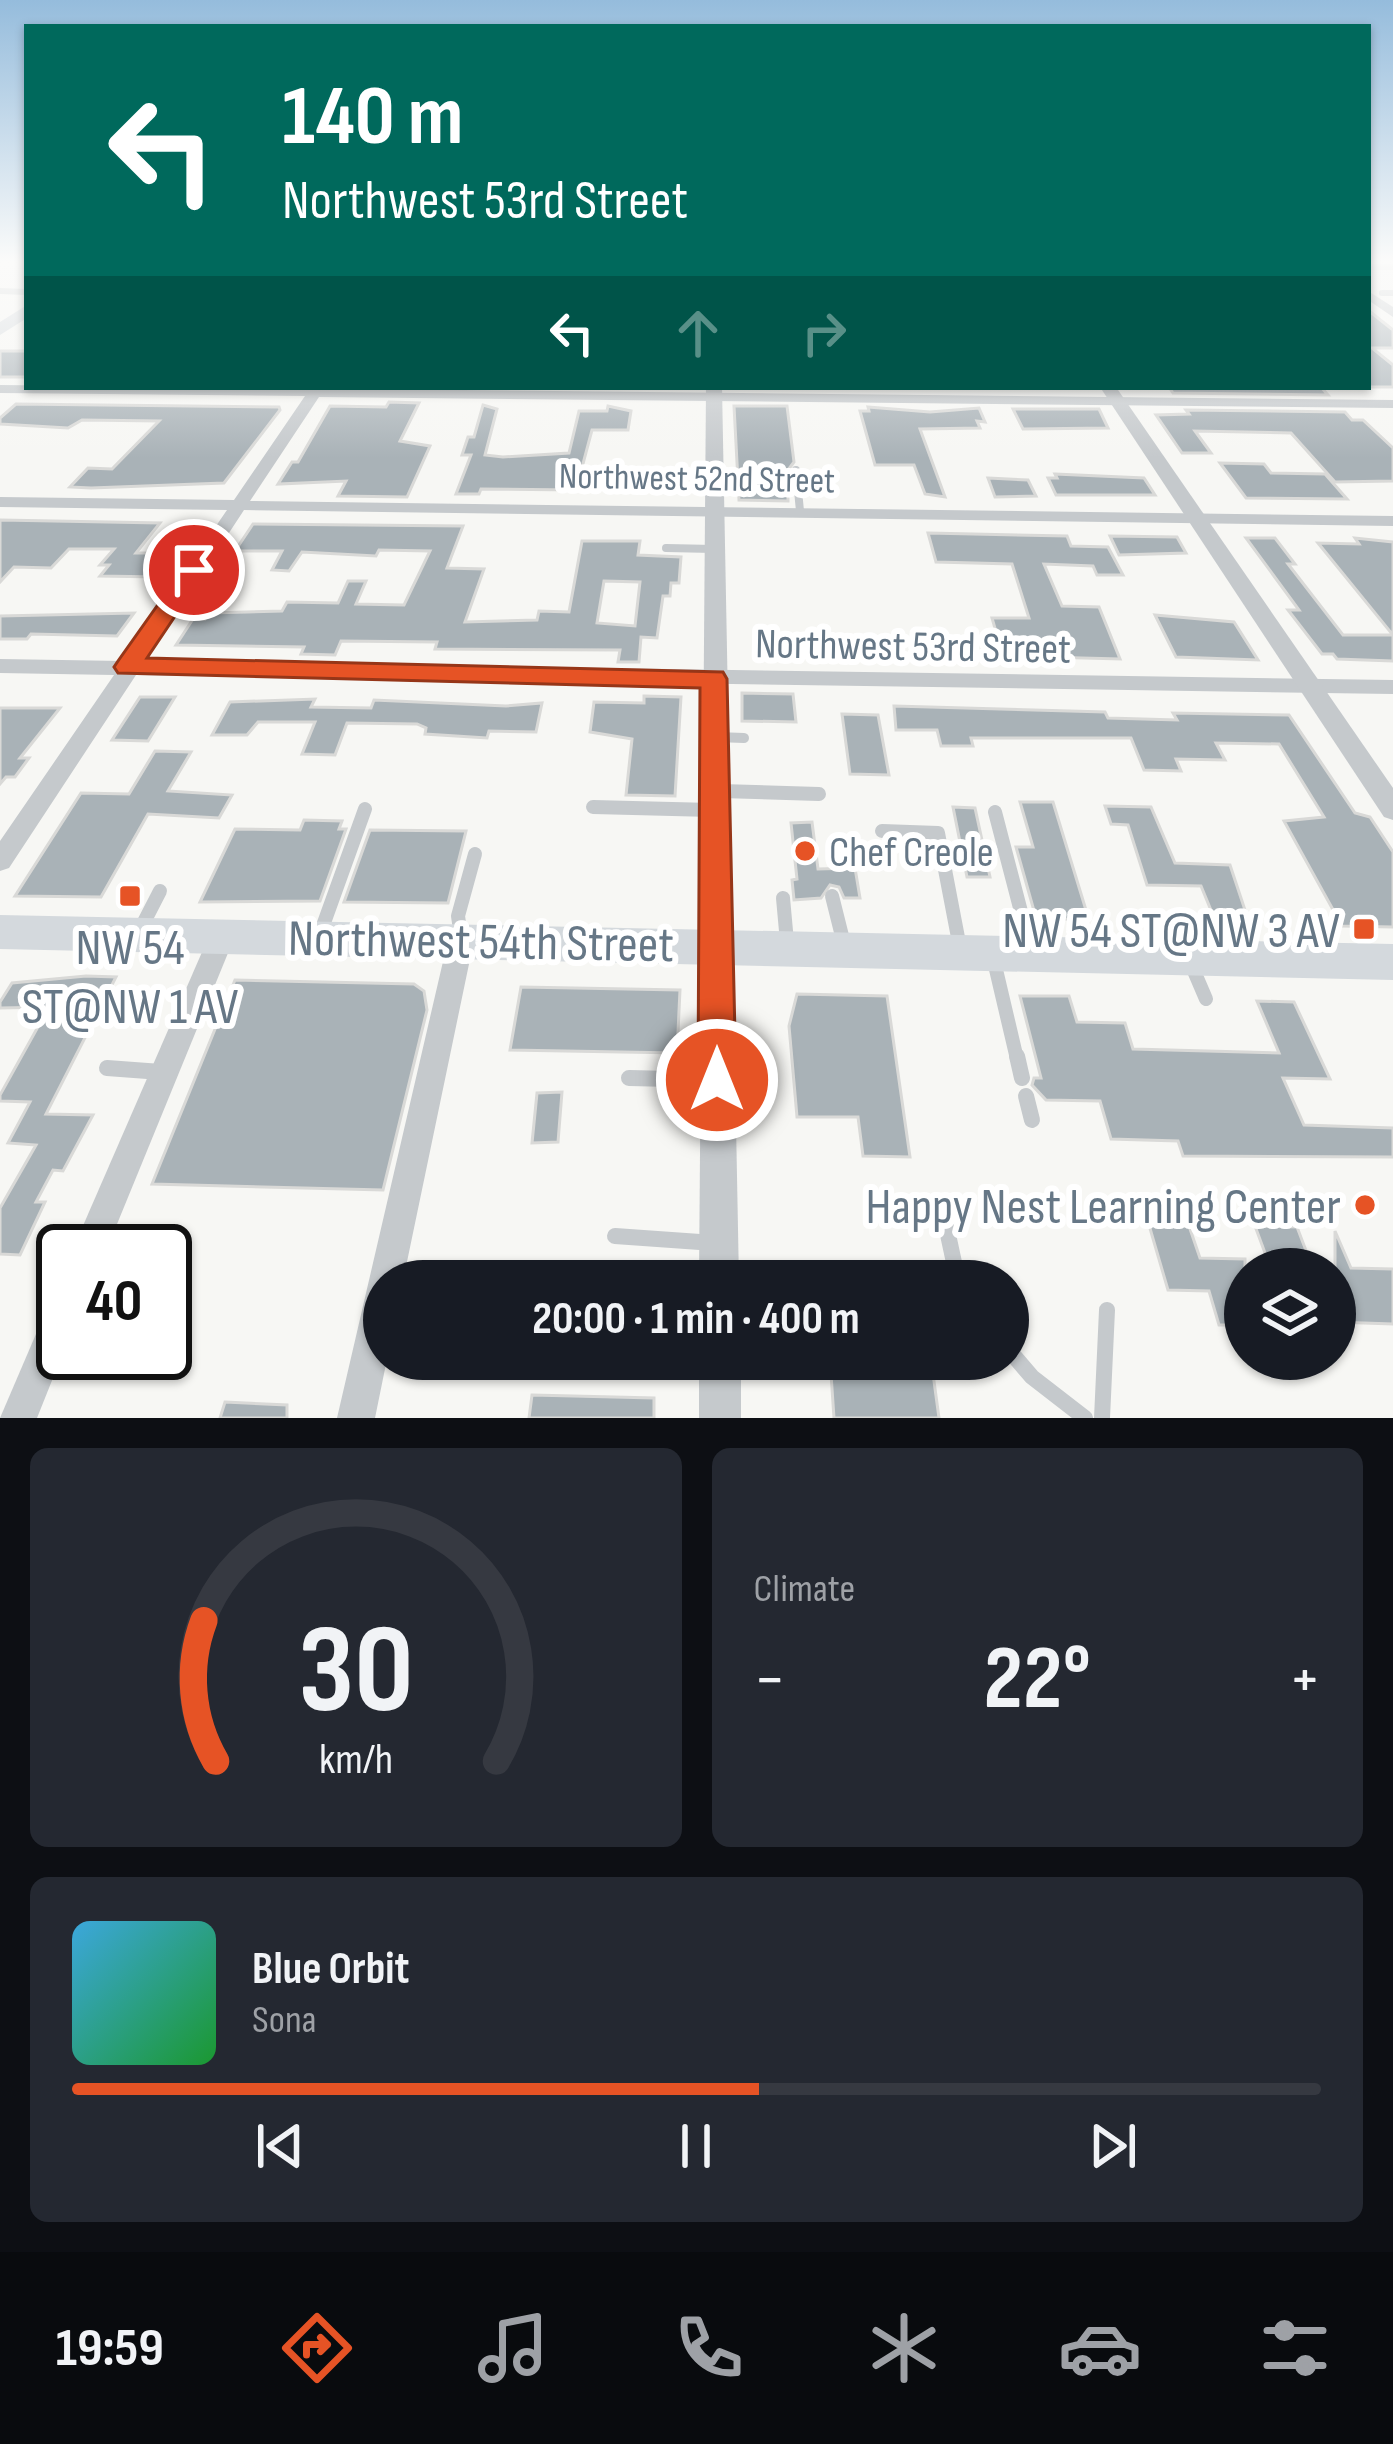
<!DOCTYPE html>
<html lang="en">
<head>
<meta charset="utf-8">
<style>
	:root { --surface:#171b24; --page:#242831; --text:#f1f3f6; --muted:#9ea1a6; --line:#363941; --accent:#e65325 }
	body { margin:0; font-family:"Sofia Sans Condensed",sans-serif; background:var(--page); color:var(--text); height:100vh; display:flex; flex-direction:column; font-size:45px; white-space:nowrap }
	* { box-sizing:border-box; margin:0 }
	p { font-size:39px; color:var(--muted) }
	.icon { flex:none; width:66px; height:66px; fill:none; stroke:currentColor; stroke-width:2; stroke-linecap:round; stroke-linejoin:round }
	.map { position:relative; height:1418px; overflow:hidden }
	.side { display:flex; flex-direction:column; gap:30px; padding:30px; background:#0d0f14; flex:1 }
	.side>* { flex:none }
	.banner { position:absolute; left:24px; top:24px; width:1347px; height:366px; border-radius:0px; box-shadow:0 3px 9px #0004; background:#00695c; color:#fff; overflow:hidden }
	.controls { position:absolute; left:1224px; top:1248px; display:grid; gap:24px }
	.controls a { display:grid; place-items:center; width:132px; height:132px; border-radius:50%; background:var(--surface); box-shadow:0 3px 9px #0004; font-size:60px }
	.speed { position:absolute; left:36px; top:1224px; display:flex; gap:24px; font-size:60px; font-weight:700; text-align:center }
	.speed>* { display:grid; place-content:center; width:156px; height:156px; border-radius:50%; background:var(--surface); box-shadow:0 3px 9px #0004; line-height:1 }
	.speed .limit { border:6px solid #111; border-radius:18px; background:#fff; color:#111 }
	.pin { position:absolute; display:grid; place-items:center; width:102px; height:102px; color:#fff; margin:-51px; border:6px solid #fff; border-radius:50%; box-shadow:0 3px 12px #0007 }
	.me { position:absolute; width:132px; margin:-66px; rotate:0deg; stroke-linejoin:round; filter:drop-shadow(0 0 9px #0008) }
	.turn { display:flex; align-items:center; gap:42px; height:252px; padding:0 60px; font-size:54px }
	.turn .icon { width:156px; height:156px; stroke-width:2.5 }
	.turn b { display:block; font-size:84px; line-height:102px }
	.lanes { display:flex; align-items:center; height:114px; padding:0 60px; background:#0003; justify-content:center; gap:60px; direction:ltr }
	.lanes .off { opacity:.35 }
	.big { font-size:90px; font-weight:700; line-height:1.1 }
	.side .card { flex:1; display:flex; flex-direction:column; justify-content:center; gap:18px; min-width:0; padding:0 42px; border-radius:18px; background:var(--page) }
	.side .dial { align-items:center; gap:0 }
	.dial svg { height:312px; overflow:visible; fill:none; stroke:var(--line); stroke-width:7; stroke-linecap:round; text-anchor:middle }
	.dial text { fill:var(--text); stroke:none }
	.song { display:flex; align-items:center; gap:36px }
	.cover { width:144px; height:144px; border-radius:18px; background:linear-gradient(135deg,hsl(200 70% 55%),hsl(130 70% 35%)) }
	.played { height:12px; border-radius:6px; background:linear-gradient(90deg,var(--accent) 55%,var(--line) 55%) }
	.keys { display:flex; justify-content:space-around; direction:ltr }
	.heat { display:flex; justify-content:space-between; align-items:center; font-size:66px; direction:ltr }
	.side .tiles { flex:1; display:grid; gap:30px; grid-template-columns:1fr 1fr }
	.card:last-child { grid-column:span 2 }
	.trip { position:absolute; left:363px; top:1260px; width:666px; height:120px; border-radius:60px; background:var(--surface); box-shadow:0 3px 9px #0004; font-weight:700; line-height:120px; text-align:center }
	.dock { display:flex; height:192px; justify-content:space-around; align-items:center; background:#090b0e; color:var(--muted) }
	.dock .icon { width:84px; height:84px }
	.dock .current { color:var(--accent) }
	.dock b { font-size:54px; color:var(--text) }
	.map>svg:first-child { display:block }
	.building { fill:#a9b2b7; stroke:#d9d9d7; stroke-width:3; fill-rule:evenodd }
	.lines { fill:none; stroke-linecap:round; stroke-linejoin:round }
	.service-far4 { stroke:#c5c9cc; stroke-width:6 }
	.service-far3 { stroke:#c5c9cc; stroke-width:8 }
	.service-far2 { stroke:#c5c9cc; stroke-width:10 }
	.service-far1 { stroke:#c5c9cc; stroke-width:14 }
	.service { stroke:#c5c9cc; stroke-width:16 }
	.minor { fill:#c5c9cc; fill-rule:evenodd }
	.tertiary { fill:#c5c9cc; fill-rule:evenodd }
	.secondary { fill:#d4d9dd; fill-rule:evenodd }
	.route { fill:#e65325; stroke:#963618; stroke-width:3 }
	.poi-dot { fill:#e65325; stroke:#fff; stroke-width:4.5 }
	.labels { text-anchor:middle; stroke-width:12; stroke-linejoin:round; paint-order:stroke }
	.far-street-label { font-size:36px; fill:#667786; stroke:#fff }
	.street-label { font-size:42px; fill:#667786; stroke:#fff }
	.poi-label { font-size:42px; fill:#667786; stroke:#fff; text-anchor:start }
	.near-poi-label { font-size:51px; fill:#667786; stroke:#fff; text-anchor:end }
	.near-street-label { font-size:51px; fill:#667786; stroke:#fff }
</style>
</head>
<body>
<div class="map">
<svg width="1393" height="1418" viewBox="0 0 1393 1418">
	<rect width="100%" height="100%" fill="#f7f7f4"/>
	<g class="building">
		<path d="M1368,310L1393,330V348H1372L1393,365V387H1368Z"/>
		<rect x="0" y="351" width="27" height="26"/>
		<path d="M1169,387H1321L1328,395L1173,393Z"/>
		<path d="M389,402L419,403L400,441L430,446L407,497L338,496L346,481L278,484L292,462H298L330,406L386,407Z"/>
		<path d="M16,404L279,407L280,410L224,483L91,488L70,487L88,468L112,469L159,421L82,420L68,428L0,424V418Z"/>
		<path d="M483,405L497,409L485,455L503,457L569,453L579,411H607L608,406L631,411L628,430H592L576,490L481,489L479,494H456L471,455H462L468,437H474Z"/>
		<path d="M734,406H787L794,462L788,470V501L739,500Z"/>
		<path d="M868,407L930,412L979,408L985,422L977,421L980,428L920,429L945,497L925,494L914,465H875L860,411H869Z"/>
		<path d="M1013,409H1099L1108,428L1023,429Z"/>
		<path d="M1186,410L1345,412L1352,420H1363L1393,448V481L1335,482L1291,433L1195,431L1211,453H1182L1156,415L1189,414Z"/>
		<path d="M1220,463L1264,464L1271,473L1325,474L1347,499L1246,498Z"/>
		<path d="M1055,474L1144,478L1155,495H1056L1048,478H1057Z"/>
		<path d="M988,478L1028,480L1036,496L995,497Z"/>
		<path d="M0,520L160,523L136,553H176L159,577L100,576L109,565H100L114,549H69L51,568L14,567L0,582Z"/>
		<path d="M253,524L463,526L447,568L484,569L465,622L537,620L539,611L569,612L582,541H640L638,555L681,557L679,583H671L670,596H663L657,638L641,637L639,662H618L620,650L435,649L437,642L341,641L335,655L301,654L304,647L176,645L193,619H205L209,613L282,611L287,602L338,603L348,581H366L356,604L404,605L430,551L379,550L376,556L302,552L289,571L272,570L282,551H235ZM604,581L640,582L635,626L597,623Z"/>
		<path d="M928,533L1067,536L1071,546L1108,547L1123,575H1097L1093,566L1044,564L1062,606L1099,607L1120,659L1003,656L992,618H1029L1012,564L936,562Z"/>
		<path d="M1110,536L1177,537L1186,553L1119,555Z"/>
		<path d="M1246,538H1275L1295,564H1288L1343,635H1393L1318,543L1359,544L1355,538L1393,542V661L1337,659L1333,654H1322L1288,610H1299Z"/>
		<path d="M134,613L117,636L31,634L27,639H0V616Z"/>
		<path d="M1155,615L1234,622L1258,660L1176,657Z"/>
		<path d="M742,693L793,694L796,722L742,721Z"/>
		<path d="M644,696L681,697L675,796L626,795L632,739L590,732L594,702L644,703Z"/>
		<path d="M140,697H175L148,741L112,740Z"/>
		<path d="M315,699L311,707L371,708L374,700L506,706L542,703L536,732L489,731L487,738L425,734L426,728L417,724L347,723L335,755L302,754L315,722H258L247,735H212L230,702Z"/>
		<path d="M894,706L1105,712L1108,718L1177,720L1173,713L1289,715L1355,813L1370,817L1393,852V927L1342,926L1284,821L1324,817L1279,744L1216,743L1225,760L1176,759L1181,771L1144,770L1131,738H971L973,746H941L937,730H896Z"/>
		<path d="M0,708H60L20,758H29L15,777H6L0,784Z"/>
		<path d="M842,714L878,715L889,775L850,774Z"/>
		<path d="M155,751L191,752L168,791L232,795L219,818L148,814L101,897L15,896L81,793L129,794Z"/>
		<path d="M1020,802H1053L1089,920L1036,918L1016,847H1033Z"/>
		<path d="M1105,806L1151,807L1175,863L1230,865L1249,922L1215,920L1201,886L1147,885L1128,825L1111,824Z"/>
		<path d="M953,807L975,808L990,877H967Z"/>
		<path d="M304,820L342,821L339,829H346L320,901L200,902L235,829L300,830Z"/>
		<path d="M812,822L818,869L855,868L860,898H844L839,887L830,885L821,898L794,900L792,880L797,879L791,823Z"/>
		<path d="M370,830L466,831L448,903L344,902Z"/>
		<path d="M86,976L116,977L46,1114L93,1115L63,1171L53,1170L36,1202H45L20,1255L0,1254V1208L36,1145L8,1143L30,1102L0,1101V1095L49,1007L0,1008V1002L12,983Z"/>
		<path d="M235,980L414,984L424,991L427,1010L383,1190L152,1184Z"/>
		<path d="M521,987L680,990L677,1053L510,1050Z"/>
		<path d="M797,994L887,996L910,1157L863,1156L858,1117H797L789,1026Z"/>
		<path d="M1020,996H1069L1077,1022L1125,1023L1133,1049L1279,1053L1257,1001L1294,1002L1330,1079L1283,1078L1304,1125L1393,1128V1157L1183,1156L1178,1141L1111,1139L1100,1101L1046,1100L1032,1085L1034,1078H1041Z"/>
		<path d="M562,1092L558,1142L532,1143L537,1093Z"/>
		<path d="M1149,1225L1189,1226L1200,1258L1245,1259V1325H1219L1209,1291L1168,1290Z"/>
		<path d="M1255,1226L1297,1227L1313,1269H1271Z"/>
		<path d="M1335,1231L1351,1268L1393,1269V1324L1335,1322Z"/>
		<path d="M830,1359H931L939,1418H834Z"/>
		<path d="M532,1395L654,1398V1418H529Z"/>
		<path d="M225,1402L287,1405V1418H220Z"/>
	</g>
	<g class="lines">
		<path class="service-far4" d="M1382,293H1393"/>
		<g class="service-far3">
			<path d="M796,470L800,511"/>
			<path d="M666,548L714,549"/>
		</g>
		<path class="service-far2" d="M717,737L744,738"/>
		<g class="service-far1">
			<path d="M721,791L819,794"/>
			<path d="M593,807L712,810"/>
			<path d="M995,812L1031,950"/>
			<path d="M882,831L938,833L960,948"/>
			<path d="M832,896L844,944"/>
			<path d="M783,898L787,942"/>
			<path d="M142,926L160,891"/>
			<path d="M320,934L365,809"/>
			<path d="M461,936L458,916L475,854"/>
			<path d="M994,961L1017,1059"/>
			<path d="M1191,964L1206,999"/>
		</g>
		<g class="service">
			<path d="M1017,1056L1022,1078"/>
			<path d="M107,1068L161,1072"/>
			<path d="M629,1078L714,1080"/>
			<path d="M1026,1096L1032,1120"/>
			<path d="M944,1216L958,1281"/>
			<path d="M615,1236L714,1243"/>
			<path d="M1008,1349L1032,1377L1085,1418"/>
			<path d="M1102,1418L1107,1310"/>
		</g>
		<g class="minor">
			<rect x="1368" y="264" width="25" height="6"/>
			<path d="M0,288L27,289V295L0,294Z"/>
			<path d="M1368,291L1393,307V317L1368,300Z"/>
			<path d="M0,385L1393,400V408L319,397L250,501L1393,516V526L244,510L145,661L1393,680V694L136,675L9,868L0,871V841L114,675L0,673V659L123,661L227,510L0,507V497L234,500L305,396L0,393Z"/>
			<path d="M222,924L231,928L235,936L106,1251H72L209,936L213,928Z"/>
			<path d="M461,928L470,932L474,940L403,1281H384V1359H387L375,1418H337L448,940L452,932Z"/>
			<path d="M63,1294V1353L37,1418H0L51,1299Z"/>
		</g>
		<g class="tertiary">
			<path d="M706,387H722L739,1281H699Z"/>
			<path d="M1100,387H1116L1393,788V820L1384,817Z"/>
			<rect x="699" y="1359" width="42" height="59"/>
		</g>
		<g class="secondary">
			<path d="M27,305V318L0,335V322Z"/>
			<path d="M0,915L1393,944V980L0,949Z"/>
		</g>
	</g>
	<linearGradient id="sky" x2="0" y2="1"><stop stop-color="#95bcdc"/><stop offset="0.57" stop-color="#fbfbfa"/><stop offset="1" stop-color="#fbfbfa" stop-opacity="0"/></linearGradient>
	<rect width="1393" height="458" fill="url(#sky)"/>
	<path class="route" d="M194,563L206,570L147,658L723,672L727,679L736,1080L731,1093L717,1099L703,1093L698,1080L700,688L118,673L114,667L118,661L186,565Z"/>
	<g class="poi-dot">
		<circle cx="805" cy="851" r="12"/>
		<rect x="118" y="884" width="24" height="24" rx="6"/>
		<rect x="1352" y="917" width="24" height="24" rx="6"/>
		<circle cx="1365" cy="1205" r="12"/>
	</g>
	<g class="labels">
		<g class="far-street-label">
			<text transform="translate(697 477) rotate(1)" y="13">Northwest 52nd Street</text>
		</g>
		<g class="street-label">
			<text transform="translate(913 645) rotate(1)" y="15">Northwest 53rd Street</text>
		</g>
		<g class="poi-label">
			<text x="829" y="866">Chef Creole</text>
		</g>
		<g class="near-poi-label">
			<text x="1340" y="947">NW 54 ST@NW 3 AV</text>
			<text x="130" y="964" text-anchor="middle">NW 54<tspan x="130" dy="59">ST@NW 1 AV</tspan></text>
			<text x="1341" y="1223">Happy Nest Learning Center</text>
		</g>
		<g class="near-street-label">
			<text transform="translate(481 940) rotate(1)" y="18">Northwest 54th Street</text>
		</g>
	</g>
</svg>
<div class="controls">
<a><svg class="icon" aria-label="layers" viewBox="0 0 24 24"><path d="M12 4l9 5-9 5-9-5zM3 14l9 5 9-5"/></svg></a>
</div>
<div class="speed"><div class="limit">40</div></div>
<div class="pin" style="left:194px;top:570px;background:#d93025"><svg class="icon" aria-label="arrive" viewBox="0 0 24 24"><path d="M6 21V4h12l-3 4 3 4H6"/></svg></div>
<svg class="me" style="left:717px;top:1080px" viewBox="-20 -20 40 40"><circle r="17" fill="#e65325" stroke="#fff" stroke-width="3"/><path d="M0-11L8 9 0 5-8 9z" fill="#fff"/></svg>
<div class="trip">20:00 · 1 min · 400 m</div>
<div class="banner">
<div class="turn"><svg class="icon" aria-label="left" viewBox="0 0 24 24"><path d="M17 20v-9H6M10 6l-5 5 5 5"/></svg><div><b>140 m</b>Northwest 53rd Street</div></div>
<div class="lanes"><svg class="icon" aria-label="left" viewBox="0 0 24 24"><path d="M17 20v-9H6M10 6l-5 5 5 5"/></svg><svg class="icon off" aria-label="ahead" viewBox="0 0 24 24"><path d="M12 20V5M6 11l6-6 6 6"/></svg><svg class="icon off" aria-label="right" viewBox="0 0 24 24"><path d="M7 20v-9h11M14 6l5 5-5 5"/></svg></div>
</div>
</div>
<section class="side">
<div class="tiles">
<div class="card dial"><svg viewBox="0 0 100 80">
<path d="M14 69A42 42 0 1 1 86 69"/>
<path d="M14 69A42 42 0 0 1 11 33" stroke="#e65325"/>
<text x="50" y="56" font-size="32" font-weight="700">30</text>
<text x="50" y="72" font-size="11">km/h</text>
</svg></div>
<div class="card"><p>Climate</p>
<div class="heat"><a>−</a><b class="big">22°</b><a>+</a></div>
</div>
<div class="card">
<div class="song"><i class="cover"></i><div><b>Blue Orbit</b><p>Sona</p></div></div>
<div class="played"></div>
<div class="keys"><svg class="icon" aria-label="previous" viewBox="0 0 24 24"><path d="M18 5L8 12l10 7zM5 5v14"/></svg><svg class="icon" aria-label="pause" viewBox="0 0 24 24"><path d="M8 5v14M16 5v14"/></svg><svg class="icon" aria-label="next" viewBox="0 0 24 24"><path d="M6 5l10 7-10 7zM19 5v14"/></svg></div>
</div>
</div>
</section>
<nav class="dock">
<b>19:59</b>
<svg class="icon current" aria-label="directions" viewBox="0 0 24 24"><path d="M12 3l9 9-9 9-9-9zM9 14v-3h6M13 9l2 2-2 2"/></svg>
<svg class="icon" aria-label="music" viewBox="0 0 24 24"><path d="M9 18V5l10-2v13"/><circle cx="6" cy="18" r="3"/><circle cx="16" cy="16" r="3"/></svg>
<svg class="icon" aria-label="phone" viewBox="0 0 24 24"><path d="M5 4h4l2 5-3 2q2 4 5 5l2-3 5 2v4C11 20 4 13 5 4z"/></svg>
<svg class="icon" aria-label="climate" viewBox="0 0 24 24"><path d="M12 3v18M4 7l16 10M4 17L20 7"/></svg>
<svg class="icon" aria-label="car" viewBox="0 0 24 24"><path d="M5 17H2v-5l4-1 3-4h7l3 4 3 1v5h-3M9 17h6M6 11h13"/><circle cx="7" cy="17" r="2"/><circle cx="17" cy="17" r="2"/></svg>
<svg class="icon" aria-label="filters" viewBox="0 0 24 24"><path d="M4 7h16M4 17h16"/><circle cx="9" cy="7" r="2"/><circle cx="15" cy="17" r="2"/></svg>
</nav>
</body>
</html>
